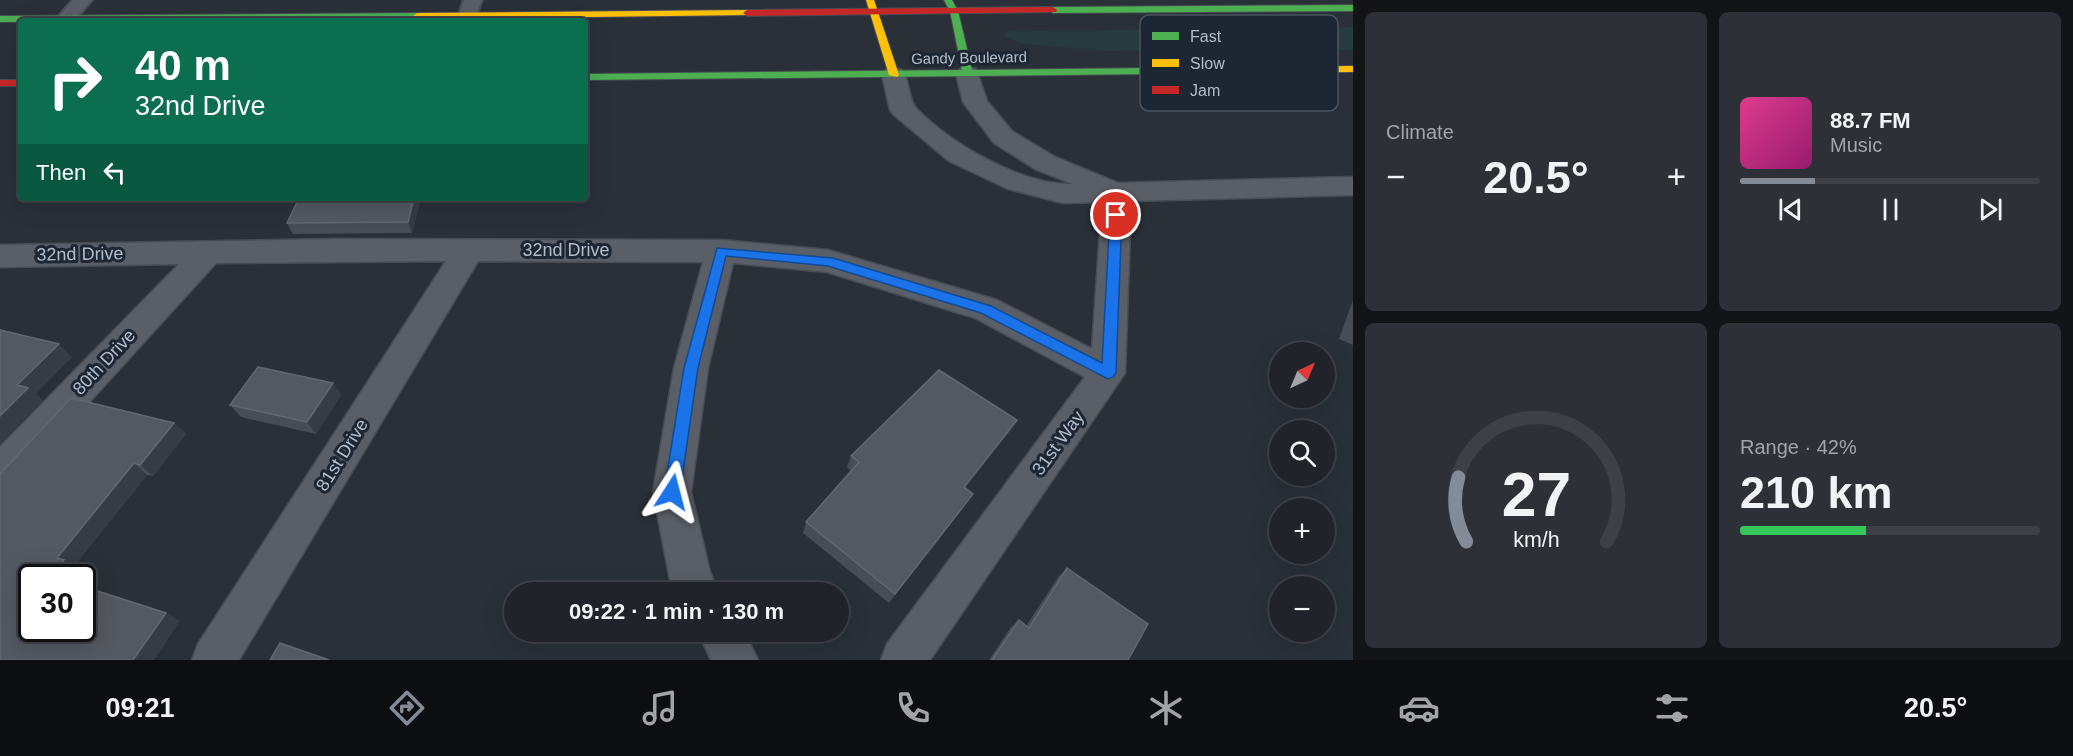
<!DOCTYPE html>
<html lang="en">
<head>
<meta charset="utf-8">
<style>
	:root { --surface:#20242a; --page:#2d3036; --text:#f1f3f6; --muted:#a2a4a8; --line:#3d4147; --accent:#848b96 }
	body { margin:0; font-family:Helvetica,sans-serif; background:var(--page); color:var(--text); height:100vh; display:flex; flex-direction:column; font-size:22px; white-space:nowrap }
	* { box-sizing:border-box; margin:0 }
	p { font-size:20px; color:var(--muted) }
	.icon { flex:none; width:33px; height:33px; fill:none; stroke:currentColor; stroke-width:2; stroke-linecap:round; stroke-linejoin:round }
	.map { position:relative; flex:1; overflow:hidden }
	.drawer { display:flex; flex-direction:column; gap:12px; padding:12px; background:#121417; width:720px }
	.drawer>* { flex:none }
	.guide { position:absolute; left:18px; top:18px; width:570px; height:183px; border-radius:6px; box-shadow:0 6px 24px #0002,0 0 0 2px var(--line); background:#0b6e4f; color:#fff; overflow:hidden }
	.needle { width:39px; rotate:44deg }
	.controls { position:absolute; left:1269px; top:342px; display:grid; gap:12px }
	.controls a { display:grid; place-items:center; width:66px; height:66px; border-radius:50%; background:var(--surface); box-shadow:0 6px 24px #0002,0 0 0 2px var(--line); font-size:30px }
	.speed { position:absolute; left:18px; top:564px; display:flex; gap:12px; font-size:30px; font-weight:700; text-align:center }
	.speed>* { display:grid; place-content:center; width:78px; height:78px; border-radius:50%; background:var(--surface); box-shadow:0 6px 24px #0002,0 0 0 2px var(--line); line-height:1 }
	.speed .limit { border:3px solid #111; border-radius:9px; background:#fff; color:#111 }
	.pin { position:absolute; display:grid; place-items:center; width:51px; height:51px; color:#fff; margin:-26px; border:3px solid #fff; border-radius:50%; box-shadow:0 2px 6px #0007 }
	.me { position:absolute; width:66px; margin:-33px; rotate:9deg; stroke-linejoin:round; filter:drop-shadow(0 0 4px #0008) }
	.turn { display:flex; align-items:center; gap:21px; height:126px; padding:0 18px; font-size:27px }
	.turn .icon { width:78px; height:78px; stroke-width:2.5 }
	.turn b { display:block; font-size:42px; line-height:51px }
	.then { display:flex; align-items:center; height:57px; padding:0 18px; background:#0003; gap:12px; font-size:22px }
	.big { font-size:45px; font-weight:700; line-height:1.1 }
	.drawer .card { flex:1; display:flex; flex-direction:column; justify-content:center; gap:9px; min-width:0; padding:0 21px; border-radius:9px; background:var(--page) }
	.drawer .dial { align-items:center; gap:0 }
	.dial svg { height:156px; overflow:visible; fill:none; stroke:var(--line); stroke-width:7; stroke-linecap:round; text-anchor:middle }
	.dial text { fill:var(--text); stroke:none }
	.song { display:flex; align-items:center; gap:18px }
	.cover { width:72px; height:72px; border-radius:9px; background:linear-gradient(135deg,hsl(330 70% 55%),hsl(320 70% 35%)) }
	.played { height:6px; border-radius:3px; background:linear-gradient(90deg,var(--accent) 25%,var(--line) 25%) }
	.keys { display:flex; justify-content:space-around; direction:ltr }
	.heat { display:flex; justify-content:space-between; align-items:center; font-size:33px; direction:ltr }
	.charge { height:9px; border-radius:4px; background:linear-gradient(90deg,#34c759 42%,var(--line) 0) }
	.drawer .tiles { flex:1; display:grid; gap:12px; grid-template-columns:repeat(2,1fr) }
	.trip { position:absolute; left:504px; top:582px; width:345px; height:60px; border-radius:30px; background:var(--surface); box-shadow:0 6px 24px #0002,0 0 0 2px var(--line); font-weight:700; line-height:60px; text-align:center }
	.tabs { display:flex; height:96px; justify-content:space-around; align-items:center; background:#0d0e11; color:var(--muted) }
	.tabs .icon { width:42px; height:42px }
	.tabs .active { color:var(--accent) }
	.tabs b { font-size:27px; color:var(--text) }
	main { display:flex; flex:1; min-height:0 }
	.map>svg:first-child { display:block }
	.green { fill:#273a3e }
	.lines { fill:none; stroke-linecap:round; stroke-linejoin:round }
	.lane-casing { stroke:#484c55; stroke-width:4 }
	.street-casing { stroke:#484c55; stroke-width:3 }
	.fast-casing { stroke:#484c55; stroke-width:2 }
	.slow-casing { stroke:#484c55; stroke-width:2 }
	.jam-casing { stroke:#484c55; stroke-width:2 }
	.lane { fill:#5a5e66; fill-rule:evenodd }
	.street { fill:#5a5e66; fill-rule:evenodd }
	.fast { fill:#4caf50; fill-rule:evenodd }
	.slow { fill:#ffc107; fill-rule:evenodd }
	.jam { fill:#c62828; fill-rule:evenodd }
	.wall { fill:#474c55 }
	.shaded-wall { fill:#373c44 }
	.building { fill:#535861; stroke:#626872; stroke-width:1.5 }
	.route { fill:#1a73e8; stroke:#114b97; stroke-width:1.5 }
	.labels { text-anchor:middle; stroke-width:6; stroke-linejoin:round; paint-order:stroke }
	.far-street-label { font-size:15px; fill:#b4bcc9; stroke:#1d2633 }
	.street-label { font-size:18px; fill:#b4bcc9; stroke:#1d2633 }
	.key { fill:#1d2633; stroke:#4a5360; stroke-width:1.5 }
	.key-label { font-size:16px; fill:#b4bcc9 }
</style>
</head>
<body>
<main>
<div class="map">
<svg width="1353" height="660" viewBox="0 0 1353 660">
	<rect width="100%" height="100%" fill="#2a3038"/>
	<path class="green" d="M1353,27V50L1105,51L1024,44L1004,37V34L1011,31Z"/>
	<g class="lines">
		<g class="lane-casing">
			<g id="lane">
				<path d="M73,0H92L74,21H59L57,18Z"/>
				<path d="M464,0H482L475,18H461L459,14Z"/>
			</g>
		</g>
		<g class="street-casing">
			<g id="street">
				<path d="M968,67L976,69L987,101L1012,131L1055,157L1118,183L1353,177V195L1131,201L1125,373L930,660H881L887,644L1085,377L975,318L827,272L733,263L708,368L691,492L710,572L719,592H675L670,580L653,492L674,368L703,262L478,261L239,660H192L198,644L446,261L216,263L14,485L0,490V447L179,264L0,267V245L336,239L721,240L828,250L997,300L1092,349L1102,202L1063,203L1008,189L949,161L894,115L890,110L882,75L886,70L894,68L902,70C910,81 908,100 917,109C951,144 1023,186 1073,184L1035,169L994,143L963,102L956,74L960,69Z"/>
				<path d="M698,632H744L758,660H711Z"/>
			</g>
		</g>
		<g class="fast-casing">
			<g id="fast">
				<path d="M944,0H952L958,11L972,70L1152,68L1157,71L1152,74L585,80V74L962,70L950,11Z"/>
				<path d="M1353,5V11L1053,13L1049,10L1053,7Z"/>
				<path d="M417,13L421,16L420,18L0,22V16Z"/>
			</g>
		</g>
		<g class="slow-casing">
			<g id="slow">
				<path d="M866,0H874L899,75L897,77L889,75Z"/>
				<path d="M747,10L751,13L750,15L417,19L413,16L417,13Z"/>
				<path d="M1353,66V72L1152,74L1147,71L1152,68Z"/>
			</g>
		</g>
		<g class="jam-casing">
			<g id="jam">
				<path d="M1053,7L1057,10L1056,12L747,16L743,13L747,10Z"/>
				<rect x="0" y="80" width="21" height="6"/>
			</g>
		</g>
		<use href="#lane" class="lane"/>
		<use href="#street" class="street"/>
		<use href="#fast" class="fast"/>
		<use href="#slow" class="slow"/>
		<use href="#jam" class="jam"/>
	</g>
	<g class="wall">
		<path d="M299,198H421L412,233L293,234L287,223Z"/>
		<path d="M1353,300V345L1339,339Z"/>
		<path d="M333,383L341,395L316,434L241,417L230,405Z"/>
		<path d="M174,423L186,434L153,476L147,475L74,566L80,569L74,578H32L180,621L0,660V474Z"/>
		<path d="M1009,432L965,488L973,494L965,505L889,603L803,533L806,522L851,471L847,467L851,456Z"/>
		<path d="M1067,568L1128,660H989L1011,627L1019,620L1026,626L1059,576Z"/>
	</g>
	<g class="shaded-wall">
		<path d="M414,198H421L412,233L408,222Z"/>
		<path d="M59,344L72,357L36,394L43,400L0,444V416L17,385Z"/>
		<path d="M333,383L341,395L316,434L307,422Z"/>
		<path d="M1017,420L1009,432L957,498L964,487Z"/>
		<path d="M174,423L186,434L153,476L140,465Z"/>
		<path d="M134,463L147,475L74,566L80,569L74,578H55L51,575L57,558Z"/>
		<path d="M973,494L965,505L889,603L895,594Z"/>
		<path d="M166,613L180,621L154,660H133Z"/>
	</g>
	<g class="building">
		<path d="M299,198H414L408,222L287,223Z"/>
		<path d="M0,330L59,344L17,385L28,388L0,416Z"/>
		<path d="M258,367L333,383L307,422L230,405Z"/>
		<path d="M939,370L1017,420L964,487L973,494L895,594L806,522L859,462L851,456Z"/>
		<path d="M71,398L174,423L140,465L134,463L57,558L64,560L51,575L57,578H32V628H82V586L166,613L133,660H0V474Z"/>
		<path d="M1067,568L1148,624L1128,660H992L1019,620L1029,628Z"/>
		<path d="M280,643L329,660H270Z"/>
	</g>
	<path class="route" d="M1116,211L1122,215L1116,373L1113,377L1108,379L981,313L828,266L726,256L698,368L680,492L678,497L672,499L666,497L664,492L684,368L717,248L833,258L991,306L1102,363L1110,215Z"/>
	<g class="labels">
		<g class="far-street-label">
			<text transform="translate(969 58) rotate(-1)" y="5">Gandy Boulevard</text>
		</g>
		<g class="street-label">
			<text x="566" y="256">32nd Drive</text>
			<text transform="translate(80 254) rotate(-1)" y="6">32nd Drive</text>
			<text transform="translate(104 362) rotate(-47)" y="6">80th Drive</text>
			<text transform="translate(1058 443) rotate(-54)" y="6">31st Way</text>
			<text transform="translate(342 455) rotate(-58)" y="6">81st Drive</text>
		</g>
	</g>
	<rect x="1140" y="15" width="198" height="96" rx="9" class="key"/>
	<rect x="1152" y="32" width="27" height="8" fill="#4caf50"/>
	<rect x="1152" y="59" width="27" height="8" fill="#ffc107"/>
	<rect x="1152" y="86" width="27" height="8" fill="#c62828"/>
	<g class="key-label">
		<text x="1190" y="42">Fast</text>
		<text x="1190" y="69">Slow</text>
		<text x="1190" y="96">Jam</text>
	</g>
</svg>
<div class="controls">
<a><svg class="needle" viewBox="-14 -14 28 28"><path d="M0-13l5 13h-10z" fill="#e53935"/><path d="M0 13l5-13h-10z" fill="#a2a4a8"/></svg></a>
<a><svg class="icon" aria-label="search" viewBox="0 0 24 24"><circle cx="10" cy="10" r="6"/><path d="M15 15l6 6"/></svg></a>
<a>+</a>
<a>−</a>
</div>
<div class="speed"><div class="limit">30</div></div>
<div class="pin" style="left:1116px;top:215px;background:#d93025"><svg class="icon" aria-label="arrive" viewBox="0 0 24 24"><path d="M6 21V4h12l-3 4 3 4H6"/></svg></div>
<svg class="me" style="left:672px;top:492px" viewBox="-20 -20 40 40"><path d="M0-17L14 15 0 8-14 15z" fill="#1a73e8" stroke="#fff" stroke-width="4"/></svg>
<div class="trip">09:22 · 1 min · 130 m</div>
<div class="guide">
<div class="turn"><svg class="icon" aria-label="right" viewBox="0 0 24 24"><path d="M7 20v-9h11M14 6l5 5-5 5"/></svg><div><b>40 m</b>32nd Drive</div></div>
<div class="then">Then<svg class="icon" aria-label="left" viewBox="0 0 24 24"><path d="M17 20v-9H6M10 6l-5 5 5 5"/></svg></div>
</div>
</div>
<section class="drawer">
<div class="tiles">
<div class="card"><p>Climate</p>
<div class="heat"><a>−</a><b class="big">20.5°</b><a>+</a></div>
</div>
<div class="card">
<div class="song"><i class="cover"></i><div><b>88.7 FM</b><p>Music</p></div></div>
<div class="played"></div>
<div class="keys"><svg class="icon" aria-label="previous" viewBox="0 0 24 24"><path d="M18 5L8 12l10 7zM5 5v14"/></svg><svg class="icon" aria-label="pause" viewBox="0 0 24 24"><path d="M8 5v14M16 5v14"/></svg><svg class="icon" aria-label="next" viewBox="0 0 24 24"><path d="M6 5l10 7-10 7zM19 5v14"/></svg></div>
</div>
<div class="card dial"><svg viewBox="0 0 100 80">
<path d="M14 69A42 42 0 1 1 86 69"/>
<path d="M14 69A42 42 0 0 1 10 36" stroke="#848b96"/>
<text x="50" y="56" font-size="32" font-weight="700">27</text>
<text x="50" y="72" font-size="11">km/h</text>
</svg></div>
<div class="card"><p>Range · 42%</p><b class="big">210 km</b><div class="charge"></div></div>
</div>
</section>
</main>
<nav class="tabs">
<b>09:21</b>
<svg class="icon active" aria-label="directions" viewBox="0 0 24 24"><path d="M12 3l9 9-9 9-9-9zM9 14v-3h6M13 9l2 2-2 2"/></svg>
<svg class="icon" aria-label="music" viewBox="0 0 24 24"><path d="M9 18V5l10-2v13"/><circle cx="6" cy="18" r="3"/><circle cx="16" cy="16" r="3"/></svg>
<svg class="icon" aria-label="phone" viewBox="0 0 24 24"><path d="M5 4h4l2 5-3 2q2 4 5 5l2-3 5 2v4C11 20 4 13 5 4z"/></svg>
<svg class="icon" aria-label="climate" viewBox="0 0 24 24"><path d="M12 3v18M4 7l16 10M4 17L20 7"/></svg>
<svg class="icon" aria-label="car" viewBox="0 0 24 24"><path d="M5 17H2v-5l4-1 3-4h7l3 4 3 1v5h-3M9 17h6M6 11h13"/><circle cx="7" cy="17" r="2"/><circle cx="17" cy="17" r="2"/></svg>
<svg class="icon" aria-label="filters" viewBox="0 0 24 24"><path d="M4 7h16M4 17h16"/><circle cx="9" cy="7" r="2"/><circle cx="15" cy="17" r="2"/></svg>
<b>20.5°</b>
</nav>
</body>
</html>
